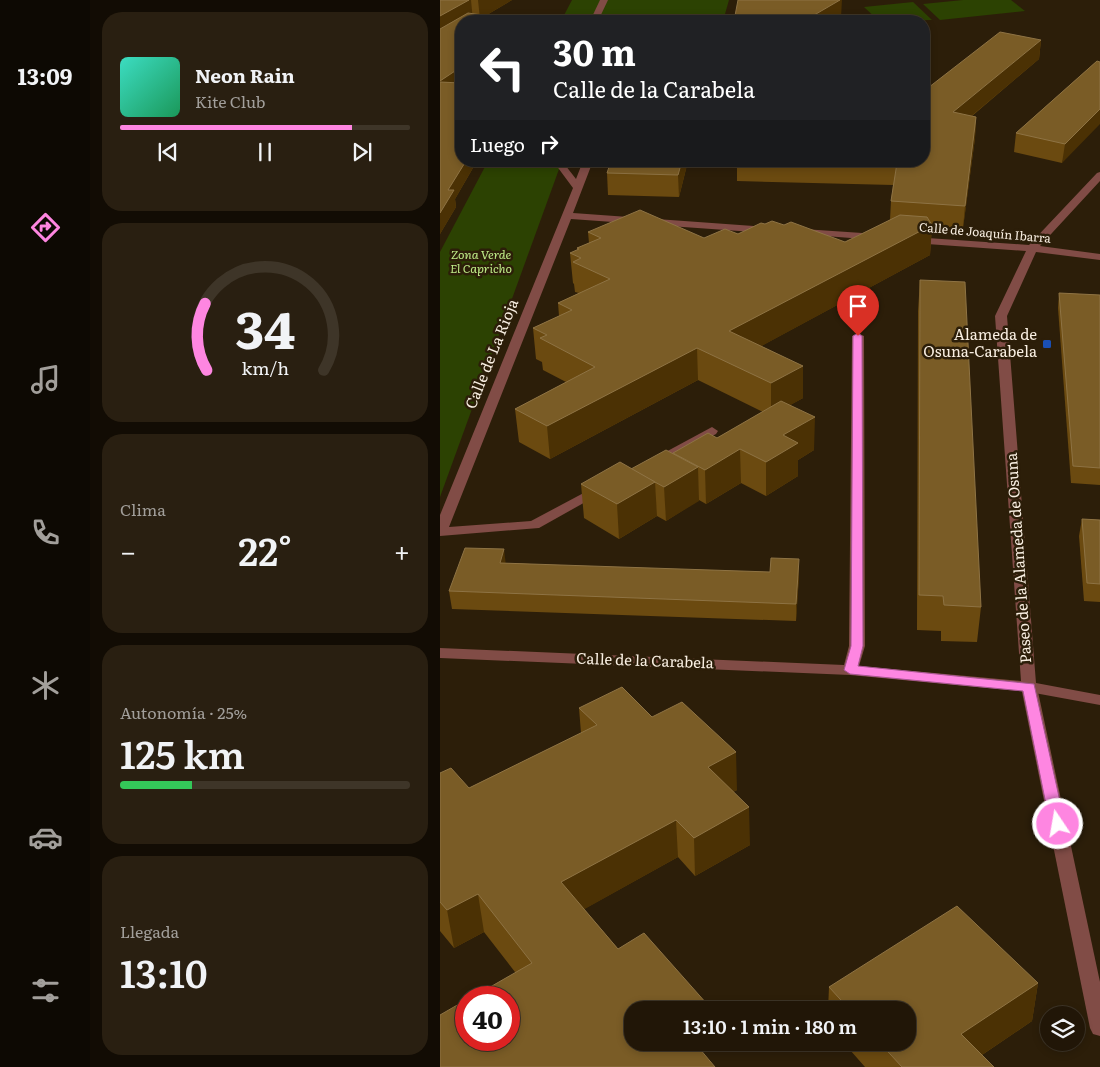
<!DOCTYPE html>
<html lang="es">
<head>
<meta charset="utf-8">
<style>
	:root { --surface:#211607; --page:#291f11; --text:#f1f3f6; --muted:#a29f9b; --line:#3e3528; --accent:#fe86e1 }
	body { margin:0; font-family:Literata,serif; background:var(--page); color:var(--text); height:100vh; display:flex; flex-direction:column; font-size:19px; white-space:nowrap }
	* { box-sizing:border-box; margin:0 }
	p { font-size:16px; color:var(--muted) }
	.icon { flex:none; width:28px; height:28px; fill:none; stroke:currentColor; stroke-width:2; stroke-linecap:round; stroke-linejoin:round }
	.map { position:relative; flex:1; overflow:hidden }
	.sheet { display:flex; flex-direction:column; gap:12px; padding:12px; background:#120c04; width:350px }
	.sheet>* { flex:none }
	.guide { position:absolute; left:15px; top:15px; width:475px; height:152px; border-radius:20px; box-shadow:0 2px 8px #0003,0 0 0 1px var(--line); background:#202124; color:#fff; overflow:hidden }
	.fabs { position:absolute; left:600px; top:1006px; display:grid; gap:10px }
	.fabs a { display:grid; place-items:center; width:45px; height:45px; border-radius:50%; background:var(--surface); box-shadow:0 2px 8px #0003,0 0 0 1px var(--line); font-size:25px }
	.speed { position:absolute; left:15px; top:986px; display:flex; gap:10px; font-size:25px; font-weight:700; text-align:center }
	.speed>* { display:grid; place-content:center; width:65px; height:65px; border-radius:50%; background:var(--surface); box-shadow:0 2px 8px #0003,0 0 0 1px var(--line); line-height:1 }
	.speed .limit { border:8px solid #d22; background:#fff; color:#111 }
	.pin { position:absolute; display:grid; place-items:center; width:42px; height:42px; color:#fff; margin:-51px -21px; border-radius:50% 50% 50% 0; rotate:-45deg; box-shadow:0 0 5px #0007 }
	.pin .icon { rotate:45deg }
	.me { position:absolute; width:55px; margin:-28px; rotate:348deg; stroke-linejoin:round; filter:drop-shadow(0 0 4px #0008) }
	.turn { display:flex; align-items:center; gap:18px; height:105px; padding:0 15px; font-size:22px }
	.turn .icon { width:65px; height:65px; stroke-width:2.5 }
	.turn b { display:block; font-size:35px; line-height:42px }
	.then { display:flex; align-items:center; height:48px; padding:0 15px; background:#0003; gap:10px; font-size:19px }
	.big { font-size:38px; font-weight:600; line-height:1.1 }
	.sheet .tile { flex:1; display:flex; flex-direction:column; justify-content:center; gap:8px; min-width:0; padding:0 18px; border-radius:20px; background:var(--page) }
	.sheet .dial { align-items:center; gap:0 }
	.dial svg { height:130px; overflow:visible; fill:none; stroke:var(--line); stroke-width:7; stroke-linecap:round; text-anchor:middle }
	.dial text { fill:var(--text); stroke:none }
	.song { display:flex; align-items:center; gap:15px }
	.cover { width:60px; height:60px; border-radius:8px; background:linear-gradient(135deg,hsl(170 70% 55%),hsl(150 70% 35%)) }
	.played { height:5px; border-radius:2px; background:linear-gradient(90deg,var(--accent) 80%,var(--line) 80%) }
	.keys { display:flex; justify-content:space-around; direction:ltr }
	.heat { display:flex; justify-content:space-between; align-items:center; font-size:28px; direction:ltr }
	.charge { height:8px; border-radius:4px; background:linear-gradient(90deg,#34c759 25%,var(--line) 0) }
	.trip { position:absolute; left:184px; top:1001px; width:292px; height:50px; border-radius:20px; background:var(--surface); box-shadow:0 2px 8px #0003,0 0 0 1px var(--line); font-weight:600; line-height:50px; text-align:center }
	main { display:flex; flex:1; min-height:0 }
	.menu { display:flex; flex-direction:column; width:90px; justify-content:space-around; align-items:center; background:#0d0903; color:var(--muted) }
	.menu .icon { width:35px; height:35px }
	.menu .on { color:var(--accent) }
	.menu b { font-size:22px; color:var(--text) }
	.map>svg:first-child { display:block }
	.green { fill:#2c4202 }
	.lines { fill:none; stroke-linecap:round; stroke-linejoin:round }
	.minor { fill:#814c46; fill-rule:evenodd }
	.tertiary { fill:#814c46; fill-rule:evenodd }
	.wall { fill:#6b4a10 }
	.shaded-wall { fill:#4b3104 }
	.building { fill:#7a5c26; stroke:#8e7344 }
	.route { fill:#fe86e1; stroke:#a55792 }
	.transit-dot { fill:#1a4fb4; stroke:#2c1e09; stroke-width:2 }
	.labels { text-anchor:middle; stroke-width:5; stroke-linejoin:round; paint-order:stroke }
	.far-street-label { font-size:12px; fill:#f9efe2; stroke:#2c1e09 }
	.far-park-label { font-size:12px; font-style:italic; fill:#beea87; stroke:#2c1e09 }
	.poi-label { font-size:15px; fill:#f9efe2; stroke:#2c1e09; text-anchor:end }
	.street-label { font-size:15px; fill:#f9efe2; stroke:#2c1e09 }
</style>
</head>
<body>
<main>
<nav class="menu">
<b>13:09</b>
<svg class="icon on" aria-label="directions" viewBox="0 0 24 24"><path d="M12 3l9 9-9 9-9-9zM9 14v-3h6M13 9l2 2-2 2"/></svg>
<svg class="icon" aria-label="music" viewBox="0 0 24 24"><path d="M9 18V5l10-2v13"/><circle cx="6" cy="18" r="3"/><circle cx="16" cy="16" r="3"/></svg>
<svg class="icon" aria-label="phone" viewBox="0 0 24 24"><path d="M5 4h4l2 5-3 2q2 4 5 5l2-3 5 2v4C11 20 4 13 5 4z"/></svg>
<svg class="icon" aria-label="climate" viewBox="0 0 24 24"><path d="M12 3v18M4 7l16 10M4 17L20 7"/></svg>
<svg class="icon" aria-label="car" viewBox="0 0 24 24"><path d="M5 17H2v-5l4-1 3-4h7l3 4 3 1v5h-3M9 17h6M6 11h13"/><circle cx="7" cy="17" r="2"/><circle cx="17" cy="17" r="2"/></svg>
<svg class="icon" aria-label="filters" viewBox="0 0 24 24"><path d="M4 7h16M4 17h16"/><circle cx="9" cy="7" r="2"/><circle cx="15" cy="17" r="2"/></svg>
</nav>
<section class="sheet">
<div class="tile">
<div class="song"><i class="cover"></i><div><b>Neon Rain</b><p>Kite Club</p></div></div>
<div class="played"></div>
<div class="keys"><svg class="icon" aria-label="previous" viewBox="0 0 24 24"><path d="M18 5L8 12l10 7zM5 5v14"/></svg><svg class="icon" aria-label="pause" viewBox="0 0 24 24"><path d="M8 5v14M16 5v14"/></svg><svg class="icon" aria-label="next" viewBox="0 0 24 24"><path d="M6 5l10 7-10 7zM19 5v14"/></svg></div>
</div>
<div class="tile dial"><svg viewBox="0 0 100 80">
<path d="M14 69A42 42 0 1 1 86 69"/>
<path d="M14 69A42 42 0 0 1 13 28" stroke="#fe86e1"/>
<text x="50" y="56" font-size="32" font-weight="700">34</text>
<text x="50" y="72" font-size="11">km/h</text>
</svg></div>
<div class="tile"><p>Clima</p>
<div class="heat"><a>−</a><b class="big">22°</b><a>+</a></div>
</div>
<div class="tile"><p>Autonomía · 25%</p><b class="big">125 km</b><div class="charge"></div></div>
<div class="tile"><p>Llegada</p><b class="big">13:10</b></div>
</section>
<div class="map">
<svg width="660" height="1067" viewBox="0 0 660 1067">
	<rect width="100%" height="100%" fill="#2c1e09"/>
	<g class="green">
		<path d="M132,0H289L283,21H121Z"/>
		<path d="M523,0H571L585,11L500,20L483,4Z"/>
		<path d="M473,2L492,20L439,21L424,7Z"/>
		<path d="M48,161H122L0,497V252Z"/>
	</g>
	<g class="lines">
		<g class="minor">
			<path d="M160,0H168L158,21H150Z"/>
			<path d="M113,161H122L136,179L143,161H153L133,213L327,227L332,230L327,233L131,219L9,527L91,521L153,488L158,487L165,491L99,528L0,536V515L133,188Z"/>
			<path d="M660,172V181L600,246L660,254V260L596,252L567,316L596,683L660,695V705L589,692L410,675L0,658V648L404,665L409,646L412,336L418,333L424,336L425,646L419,666L581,681L555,316L586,251L473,243L468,240L473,237L589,245L657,173Z"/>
			<path d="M363,229L437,234L442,237L437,240L359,234L358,232Z"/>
			<path d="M272,427L278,431L276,434L220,464H210L209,461Z"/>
		</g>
		<path class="tertiary" d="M589,682L595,683L597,687L660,982V1036L653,1034L650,1028L581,687L583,683Z"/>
	</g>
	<g class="wall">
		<path d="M0,0H72L45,16L21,21V161H37L15,199L16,207L0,234Z"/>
		<path d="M601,40L599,59L532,116L536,117L535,138L523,228L492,226L490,255L321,346L363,398L350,405L374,450L358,460V476L326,496L301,483L266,504L259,500L226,521L217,516L179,539L144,518L141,484L192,469L277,438L323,412L258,380L110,459L79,442L75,409L126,382L103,370L102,362L96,359L93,328L119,316L118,303L139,293L135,292L134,284L133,283L130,253L137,251V248L149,243L148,232L264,238L298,234L325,224L344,225L405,242L450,220L451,201L453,185L297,181V161H484Z"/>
		<path d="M657,61L622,163L574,152L576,133Z"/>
		<path d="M248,161L239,197L168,195L167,173Z"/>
		<path d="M480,280L541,607L537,642L501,641V631L477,630L478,311Z"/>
		<path d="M619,293L660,295V485L631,483L618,308Z"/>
		<path d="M642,519L660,520V602L644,601L639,536Z"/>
		<path d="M66,563L359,576L356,621L12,609L9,591Z"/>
		<path d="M139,708L212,717L297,790L293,792L310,845L255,876L238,857L144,909L178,949L268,1042L259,1048L75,972L44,932L14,948L0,931V773L29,788L141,733Z"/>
		<path d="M598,983L592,1021L542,1055L554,1067H425L403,1042H468V1010H388L389,987Z"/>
	</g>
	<g class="shaded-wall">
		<path d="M29,0H31L33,21L0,42V16Z"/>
		<path d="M38,0H72L40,19Z"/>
		<path d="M400,0H402L401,17L395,21H364Z"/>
		<path d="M601,40L599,59L511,133L513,112Z"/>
		<path d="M21,67V83L0,97V81Z"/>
		<path d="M660,109V124L622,163L625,144Z"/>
		<path d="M536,117L535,138L523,228L525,206Z"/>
		<path d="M26,161H37L15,199L16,207L0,234V213L8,190Z"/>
		<path d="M242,161H248L239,197L238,175Z"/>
		<path d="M492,225L490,255L290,363L289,331Z"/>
		<path d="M257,348L258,380L110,459L107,426Z"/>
		<path d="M363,366V398L331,416V383Z"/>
		<path d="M375,417L374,450L358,460V476L326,496V462L343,435Z"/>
		<path d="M300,449L301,483L266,504L265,470Z"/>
		<path d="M258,467L259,501L226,521L224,487Z"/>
		<path d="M215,482L217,516L179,539L177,504Z"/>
		<path d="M64,549L66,566L60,563Z"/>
		<path d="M359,559V576L356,621V604Z"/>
		<path d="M296,752L297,790L269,805L268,767Z"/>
		<path d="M309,807L310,845L255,876L254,838Z"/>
		<path d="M236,820L238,857L125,920L121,882Z"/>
		<path d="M38,894L44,932L14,948L7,910Z"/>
		<path d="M598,983L592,1021L524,1067L521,1034Z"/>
		<path d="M267,1004V1010H257Z"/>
		<path d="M237,1042H268L238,1061Z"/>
	</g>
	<g class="building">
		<path d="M0,0H29L0,16Z"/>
		<path d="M298,0H400L364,21H294Z"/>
		<path d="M28,13L84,21H21V67L0,81V29Z"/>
		<path d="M560,32L601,40L513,112L536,117L525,206L451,201L457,163L386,161H484V91Z"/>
		<path d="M657,61L660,62V109L625,144L576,133Z"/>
		<path d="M0,82L21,83V161H26L8,190H14L0,213Z"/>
		<path d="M171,161H242L238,175L167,173Z"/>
		<path d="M200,210L264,238L285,229L298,234L321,223L325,224L332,221L344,225L351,222L405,242L460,215L487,217L492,225L289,331L363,366L331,383L257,348L107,426L75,409L155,367L100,338L107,335L93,328L132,310L118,303L170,279L133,262L141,258L130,253L139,249L137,248L161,238L148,232Z"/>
		<path d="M480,280L525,282L541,607L504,605L503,596L479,595Z"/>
		<path d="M619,293L660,295V468L633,466Z"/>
		<path d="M341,401L375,417L343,435L358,443L326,462L300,449L265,470L233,453L268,433L277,438Z"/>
		<path d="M226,450L258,467L224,487L191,469Z"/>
		<path d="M180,462L215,482L177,504L141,484Z"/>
		<path d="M642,519L660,520V584L647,583Z"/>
		<path d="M25,548L64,549L60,563L330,572L331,558L359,559L356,604L9,591Z"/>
		<path d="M182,687L212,717L242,702L296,752L268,767L309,807L254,838L236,820L121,882L178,949L204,933L267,1004L257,1010H192V1042H254L275,1067H0V1015L26,1000V1040H69V998H31L92,963L38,894L7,910L0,902V773L11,768L29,788L157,725L139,708Z"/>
		<path d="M517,906L598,983L521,1034L554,1067H462L439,1042H468V1010H410L389,987Z"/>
	</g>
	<path class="route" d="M418,333L422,336L423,646L418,666L594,684L625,824L623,827H612L610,824L583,691L410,674L404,670L411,646L413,336Z"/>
	<rect class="transit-dot" x="602" y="339" width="10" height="10" rx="2.5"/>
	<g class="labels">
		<g class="far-street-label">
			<text transform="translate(545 233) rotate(5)" y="4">Calle de Joaquín Ibarra</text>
		</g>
		<g class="far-park-label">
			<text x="41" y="259">Zona Verde<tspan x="41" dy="14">El Capricho</tspan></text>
		</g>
		<g class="poi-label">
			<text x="597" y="340">Alameda de<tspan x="597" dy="17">Osuna-Carabela</tspan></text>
		</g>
		<g class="street-label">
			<text transform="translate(52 354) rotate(-68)" y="5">Calle de La Rioja</text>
			<text transform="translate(579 558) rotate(-94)" y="5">Paseo de la Alameda de Osuna</text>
			<text transform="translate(205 661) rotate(2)" y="5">Calle de la Carabela</text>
		</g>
	</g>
</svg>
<div class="fabs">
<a><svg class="icon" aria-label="layers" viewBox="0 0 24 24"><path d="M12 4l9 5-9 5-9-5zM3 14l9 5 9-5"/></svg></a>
</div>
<div class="speed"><div class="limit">40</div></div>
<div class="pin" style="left:418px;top:336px;background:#d93025"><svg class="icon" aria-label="arrive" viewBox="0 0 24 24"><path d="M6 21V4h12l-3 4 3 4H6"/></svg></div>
<svg class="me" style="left:618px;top:824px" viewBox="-20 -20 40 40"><circle r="17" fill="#fe86e1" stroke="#fff" stroke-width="3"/><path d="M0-11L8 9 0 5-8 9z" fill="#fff"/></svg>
<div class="trip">13:10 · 1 min · 180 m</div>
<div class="guide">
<div class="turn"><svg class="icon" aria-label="left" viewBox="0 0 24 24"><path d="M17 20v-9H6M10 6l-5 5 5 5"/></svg><div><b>30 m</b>Calle de la Carabela</div></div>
<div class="then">Luego<svg class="icon" aria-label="right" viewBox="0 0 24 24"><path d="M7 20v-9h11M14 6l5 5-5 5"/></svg></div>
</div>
</div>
</main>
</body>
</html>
